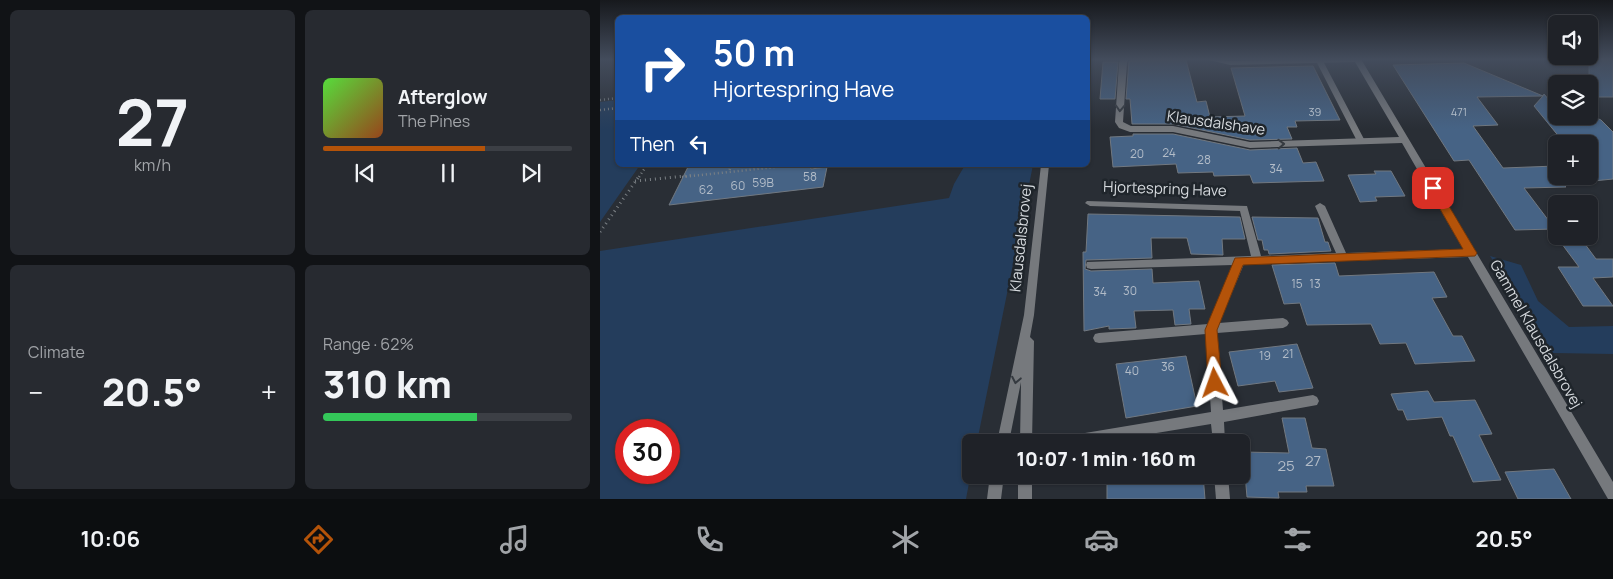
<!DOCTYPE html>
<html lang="en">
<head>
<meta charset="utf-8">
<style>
	:root { --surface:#1f2228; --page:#272a30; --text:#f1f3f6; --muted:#a1a4a8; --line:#3c3f45; --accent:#b45309 }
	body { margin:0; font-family:Manrope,sans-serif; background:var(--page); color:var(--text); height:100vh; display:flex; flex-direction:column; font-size:19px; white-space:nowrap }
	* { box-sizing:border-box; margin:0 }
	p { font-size:16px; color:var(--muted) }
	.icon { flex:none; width:28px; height:28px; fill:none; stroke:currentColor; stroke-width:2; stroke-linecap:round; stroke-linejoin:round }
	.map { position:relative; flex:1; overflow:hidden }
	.side { display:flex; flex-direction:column; gap:10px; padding:10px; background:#111316; width:600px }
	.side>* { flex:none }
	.banner { position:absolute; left:15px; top:15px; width:475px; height:152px; border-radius:8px; box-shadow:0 1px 4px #0004,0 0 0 1px var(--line); background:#1a4fa0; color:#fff; overflow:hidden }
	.controls { position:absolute; left:948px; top:15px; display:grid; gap:10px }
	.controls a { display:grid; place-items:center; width:50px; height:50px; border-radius:8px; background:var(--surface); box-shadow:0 1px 4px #0004,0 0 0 1px var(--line); font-size:25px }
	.speed { position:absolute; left:15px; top:419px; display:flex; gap:10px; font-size:25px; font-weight:700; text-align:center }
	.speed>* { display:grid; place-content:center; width:65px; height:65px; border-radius:50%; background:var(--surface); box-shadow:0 1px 4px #0004,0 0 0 1px var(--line); line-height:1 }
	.speed .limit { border:8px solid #d22; background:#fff; color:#111 }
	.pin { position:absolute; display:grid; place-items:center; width:42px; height:42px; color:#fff; margin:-21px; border-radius:10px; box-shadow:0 2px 8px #0006 }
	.me { position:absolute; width:55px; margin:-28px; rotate:356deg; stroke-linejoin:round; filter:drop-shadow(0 0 4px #0008) }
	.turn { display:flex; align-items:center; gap:18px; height:105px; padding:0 15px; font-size:22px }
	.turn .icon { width:65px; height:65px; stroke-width:2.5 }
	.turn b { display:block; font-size:35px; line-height:42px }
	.then { display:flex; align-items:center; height:48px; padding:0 15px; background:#0003; gap:10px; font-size:19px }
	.big { font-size:38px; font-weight:800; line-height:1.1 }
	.side .widget { flex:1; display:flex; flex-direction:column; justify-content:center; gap:8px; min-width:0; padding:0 18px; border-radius:8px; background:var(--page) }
	.side .dial { align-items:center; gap:0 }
	.dial b { font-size:65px; line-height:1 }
	.song { display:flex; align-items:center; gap:15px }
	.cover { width:60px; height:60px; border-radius:8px; background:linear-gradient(135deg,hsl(110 70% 55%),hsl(20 70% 35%)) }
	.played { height:5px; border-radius:2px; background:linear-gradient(90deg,var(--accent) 65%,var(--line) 65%) }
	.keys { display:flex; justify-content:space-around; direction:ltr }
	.heat { display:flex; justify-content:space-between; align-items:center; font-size:28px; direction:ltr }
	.charge { height:8px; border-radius:4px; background:linear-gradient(90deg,#34c759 62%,var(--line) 0) }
	.side .tiles { flex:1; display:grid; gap:10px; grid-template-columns:repeat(2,1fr) }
	.trip { position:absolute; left:362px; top:434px; width:288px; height:50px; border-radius:8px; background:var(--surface); box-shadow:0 1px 4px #0004,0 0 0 1px var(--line); font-weight:800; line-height:50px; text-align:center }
	.tab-bar { display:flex; height:80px; justify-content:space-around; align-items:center; background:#0c0e10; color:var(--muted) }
	.tab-bar .icon { width:35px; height:35px }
	.tab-bar .selected { color:var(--accent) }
	.tab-bar b { font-size:22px; color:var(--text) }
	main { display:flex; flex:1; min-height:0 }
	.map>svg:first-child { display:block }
	.green { fill:#243d5c; fill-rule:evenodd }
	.building { fill:#466385; stroke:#717880; fill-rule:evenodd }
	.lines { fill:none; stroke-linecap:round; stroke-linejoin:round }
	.path-far1 { stroke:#7b8085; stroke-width:2.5; stroke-dasharray:1 3; stroke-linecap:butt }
	.path { stroke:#7b8085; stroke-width:3; stroke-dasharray:1 4; stroke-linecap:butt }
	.service { fill:#76797d; fill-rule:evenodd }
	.minor { fill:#76797d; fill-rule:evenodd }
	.tertiary { fill:#76797d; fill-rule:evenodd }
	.oneway { stroke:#353a40 }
	.route { fill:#b45309; stroke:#753606 }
	.labels { text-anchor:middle; stroke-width:5; stroke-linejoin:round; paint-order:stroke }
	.far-number-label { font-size:11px; fill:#b2bcc8 }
	.number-label { font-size:12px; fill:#b2bcc8 }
	.street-label { font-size:15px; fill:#d6dade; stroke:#1f252b }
	.near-number-label { font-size:15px; fill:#b2bcc8 }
</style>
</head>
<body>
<main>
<section class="side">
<div class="tiles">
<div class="widget dial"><b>27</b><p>km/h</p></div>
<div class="widget">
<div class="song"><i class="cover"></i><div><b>Afterglow</b><p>The Pines</p></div></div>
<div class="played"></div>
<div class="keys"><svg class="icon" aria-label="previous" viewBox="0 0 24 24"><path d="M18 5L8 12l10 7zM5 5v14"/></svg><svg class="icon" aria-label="pause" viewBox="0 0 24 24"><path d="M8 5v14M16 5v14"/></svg><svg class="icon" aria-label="next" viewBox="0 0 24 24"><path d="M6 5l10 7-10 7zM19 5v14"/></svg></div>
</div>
<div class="widget"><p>Climate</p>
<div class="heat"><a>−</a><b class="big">20.5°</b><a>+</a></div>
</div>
<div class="widget"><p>Range · 62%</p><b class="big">310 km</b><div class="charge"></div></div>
</div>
</section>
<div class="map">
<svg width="1013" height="499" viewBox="0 0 1013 499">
	<rect width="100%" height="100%" fill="#292e35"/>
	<g class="green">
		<path d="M17,100L18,165H40L0,222V102Z"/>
		<path d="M365,165H433L377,442H371V472L366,499H0V251L349,198L354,184ZM26,430H69V472H26Z"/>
		<path d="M890,256L921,265L938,301L969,327L1013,326V354L953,353Z"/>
	</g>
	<g class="building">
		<rect x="989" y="59" width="24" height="38"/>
		<path d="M586,60L597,102L606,101L610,117L645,116L631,68L713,66L740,120L695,121L697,127H687L692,139L650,140L573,124H532L530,99H526L529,61Z"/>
		<path d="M503,62H518L515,99H500Z"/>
		<path d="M864,63L943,96L944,94L956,108V116H992L1001,120L1013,132V179L963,184L966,187L924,188L955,229L915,230L869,160L854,161L793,65ZM943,96L934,106L965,144H989V176H956V166L903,168L873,126L898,125L877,97Z"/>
		<path d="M533,134H573L650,150L697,148L703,163L716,162L724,181L653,183L650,175L614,176L613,172L578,173L576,164L513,167L510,137L533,136Z"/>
		<path d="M89,165H210L211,169L227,167L223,187L69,205Z"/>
		<path d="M774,171H791L805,196L775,197L777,201L760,202L748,175L776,174Z"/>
		<path d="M488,214L640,217L645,239H622L623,255L591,254L587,238H551L552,258L486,260L485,269L491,271L552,269L553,283L599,281L605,309H589L591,324L575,325L573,310L534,311L536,328L509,329V326L484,331L483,252H486Z"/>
		<path d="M652,217L718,218L725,242H728L731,251L669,254L668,250H664L662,240H658Z"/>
		<path d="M956,236H979L996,259H1013V277L993,278L1013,306H983L958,267H979Z"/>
		<path d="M735,263L739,276L834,272L847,297L832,298L853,336H862L875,361L815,364L806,343L780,344L771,324L707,325L700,303L684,304L672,265Z"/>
		<path d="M697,344L713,388L679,392L675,381L638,386L629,352Z"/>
		<path d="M586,356L597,406L526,418L516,364Z"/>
		<path d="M828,391L834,402L875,400L892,434L879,435L901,480L873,482L853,436H850L842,417L807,420L803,410H798L791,394Z"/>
		<path d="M682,418H705L712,448L726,449L734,486H706L707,492H678L679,498L647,497L643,452L689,453Z"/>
		<path d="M954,469L971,499H918L905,472Z"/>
		<path d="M507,475L574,479L573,475H603L605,499H507Z"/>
	</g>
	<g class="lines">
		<g class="path-far1">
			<path d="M0,100L18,98"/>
			<path d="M0,110L18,108"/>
			<path d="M131,165L129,172L194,165"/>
			<path d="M39,177L47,165"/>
			<path d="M82,177L129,172"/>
		</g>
		<g class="path">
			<path d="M35,181L95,175"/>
			<path d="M0,232L40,175"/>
		</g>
		<path class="service" d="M715,59H722L765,141L764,143H758L757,141Z"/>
		<g class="minor">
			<path d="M521,59H528L527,63L523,122L531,126H573L650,142L799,137L755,62L630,65L605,59L630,61L761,59L1013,482V499H1008L868,257L644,264L619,323L683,318L687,320L689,323L687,326L683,328L617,333L623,410L713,395L717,397L719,401L717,405L624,422L625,442H613L611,424L502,442H474L473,440L474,435L479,434L611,412L606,334L499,343L495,342L493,338L495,334L499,333L608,324L633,265L491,269L487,268L486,265L487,262L651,256L640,211L490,206L485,203L487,201L647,206L661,256L736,253L715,206L720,203L725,206L746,253L863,249L802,143L650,148L573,132H530L519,128L515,122L519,63Z"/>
			<path d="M614,475H628L630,499H616Z"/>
		</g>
		<g class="tertiary">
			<path d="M441,165H449L434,315L430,337L434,341L432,442H420L421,382L409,442H397L424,315Z"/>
			<path d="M390,475H404L401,499H387Z"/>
			<rect x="418" y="475" width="14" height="24"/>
		</g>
	</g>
	<defs><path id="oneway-chevron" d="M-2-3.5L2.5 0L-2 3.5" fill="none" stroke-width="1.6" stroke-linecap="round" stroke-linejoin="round" transform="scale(1.25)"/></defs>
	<g class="oneway">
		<use href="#oneway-chevron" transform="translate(520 108) rotate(93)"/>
		<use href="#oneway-chevron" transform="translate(681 144) rotate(-2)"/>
		<use href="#oneway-chevron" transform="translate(416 380) rotate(101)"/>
	</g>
	<linearGradient id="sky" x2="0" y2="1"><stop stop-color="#17191d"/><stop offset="0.46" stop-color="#434c5c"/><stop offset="1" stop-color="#434c5c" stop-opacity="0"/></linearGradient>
	<rect width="1013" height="129" fill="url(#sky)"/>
	<path class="route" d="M833,185L837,186L875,250L877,253L875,256L643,265L617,330L622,383L620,387L615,389L610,387L608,383L605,330L635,258L863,249L828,188Z"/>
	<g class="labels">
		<g class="far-number-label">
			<text x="715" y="116">39</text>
			<text x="859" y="116">471</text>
		</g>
		<g class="number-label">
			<text x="569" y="157">24</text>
			<text x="537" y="158">20</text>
			<text x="604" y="164">28</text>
			<text x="676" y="173">34</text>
			<text x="210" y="181">58</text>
			<text x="163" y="187">59B</text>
			<text x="138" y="190">60</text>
			<text x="106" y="194">62</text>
			<text x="697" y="288">15</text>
			<text x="715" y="288">13</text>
			<text x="530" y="295">30</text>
			<text x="500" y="296">34</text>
			<text x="688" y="358">21</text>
			<text x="665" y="360">19</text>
			<text x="568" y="371">36</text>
			<text x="532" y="375">40</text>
		</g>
		<g class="street-label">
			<text transform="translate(616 123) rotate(8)" y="5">Klausdalshave</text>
			<text transform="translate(565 189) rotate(2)" y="5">Hjortespring Have</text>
			<text transform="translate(421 238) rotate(-84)" y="5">Klausdalsbrovej</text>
			<text transform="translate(936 334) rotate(60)" y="5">Gammel Klausdalsbrovej</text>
		</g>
		<g class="near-number-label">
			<text x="713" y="466">27</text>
			<text x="686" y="471">25</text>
		</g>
	</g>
</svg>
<div class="controls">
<a><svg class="icon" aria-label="sound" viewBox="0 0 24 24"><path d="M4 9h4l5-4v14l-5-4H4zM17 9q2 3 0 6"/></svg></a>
<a><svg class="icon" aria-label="layers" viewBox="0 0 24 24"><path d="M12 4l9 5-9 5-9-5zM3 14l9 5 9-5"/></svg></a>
<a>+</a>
<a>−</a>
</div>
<div class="speed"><div class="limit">30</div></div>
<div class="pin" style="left:833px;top:188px;background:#d93025"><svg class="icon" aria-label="arrive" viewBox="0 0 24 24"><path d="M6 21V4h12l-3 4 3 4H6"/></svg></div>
<svg class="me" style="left:615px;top:383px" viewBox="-20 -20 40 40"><path d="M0-17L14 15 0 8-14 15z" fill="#b45309" stroke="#fff" stroke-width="4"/></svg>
<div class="trip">10:07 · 1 min · 160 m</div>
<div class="banner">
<div class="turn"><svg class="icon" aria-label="right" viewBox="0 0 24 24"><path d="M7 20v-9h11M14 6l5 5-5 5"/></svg><div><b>50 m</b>Hjortespring Have</div></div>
<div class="then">Then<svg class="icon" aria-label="left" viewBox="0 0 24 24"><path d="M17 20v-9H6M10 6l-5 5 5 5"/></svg></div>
</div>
</div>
</main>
<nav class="tab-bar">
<b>10:06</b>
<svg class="icon selected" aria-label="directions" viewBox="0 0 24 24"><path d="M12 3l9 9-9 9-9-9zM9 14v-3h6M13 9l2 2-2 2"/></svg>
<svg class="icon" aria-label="music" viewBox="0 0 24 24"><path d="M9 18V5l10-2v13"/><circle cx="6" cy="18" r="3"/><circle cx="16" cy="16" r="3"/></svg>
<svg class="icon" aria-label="phone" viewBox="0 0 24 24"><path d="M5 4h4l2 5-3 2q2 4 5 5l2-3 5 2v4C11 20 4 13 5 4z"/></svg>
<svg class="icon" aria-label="climate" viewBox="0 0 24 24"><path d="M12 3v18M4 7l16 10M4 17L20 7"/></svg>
<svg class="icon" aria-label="car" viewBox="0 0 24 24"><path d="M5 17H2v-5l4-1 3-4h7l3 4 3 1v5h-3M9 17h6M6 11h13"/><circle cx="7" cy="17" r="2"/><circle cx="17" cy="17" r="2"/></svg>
<svg class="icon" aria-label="filters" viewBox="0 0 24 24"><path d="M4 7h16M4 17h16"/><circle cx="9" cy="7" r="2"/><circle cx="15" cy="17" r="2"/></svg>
<b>20.5°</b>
</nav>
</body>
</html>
